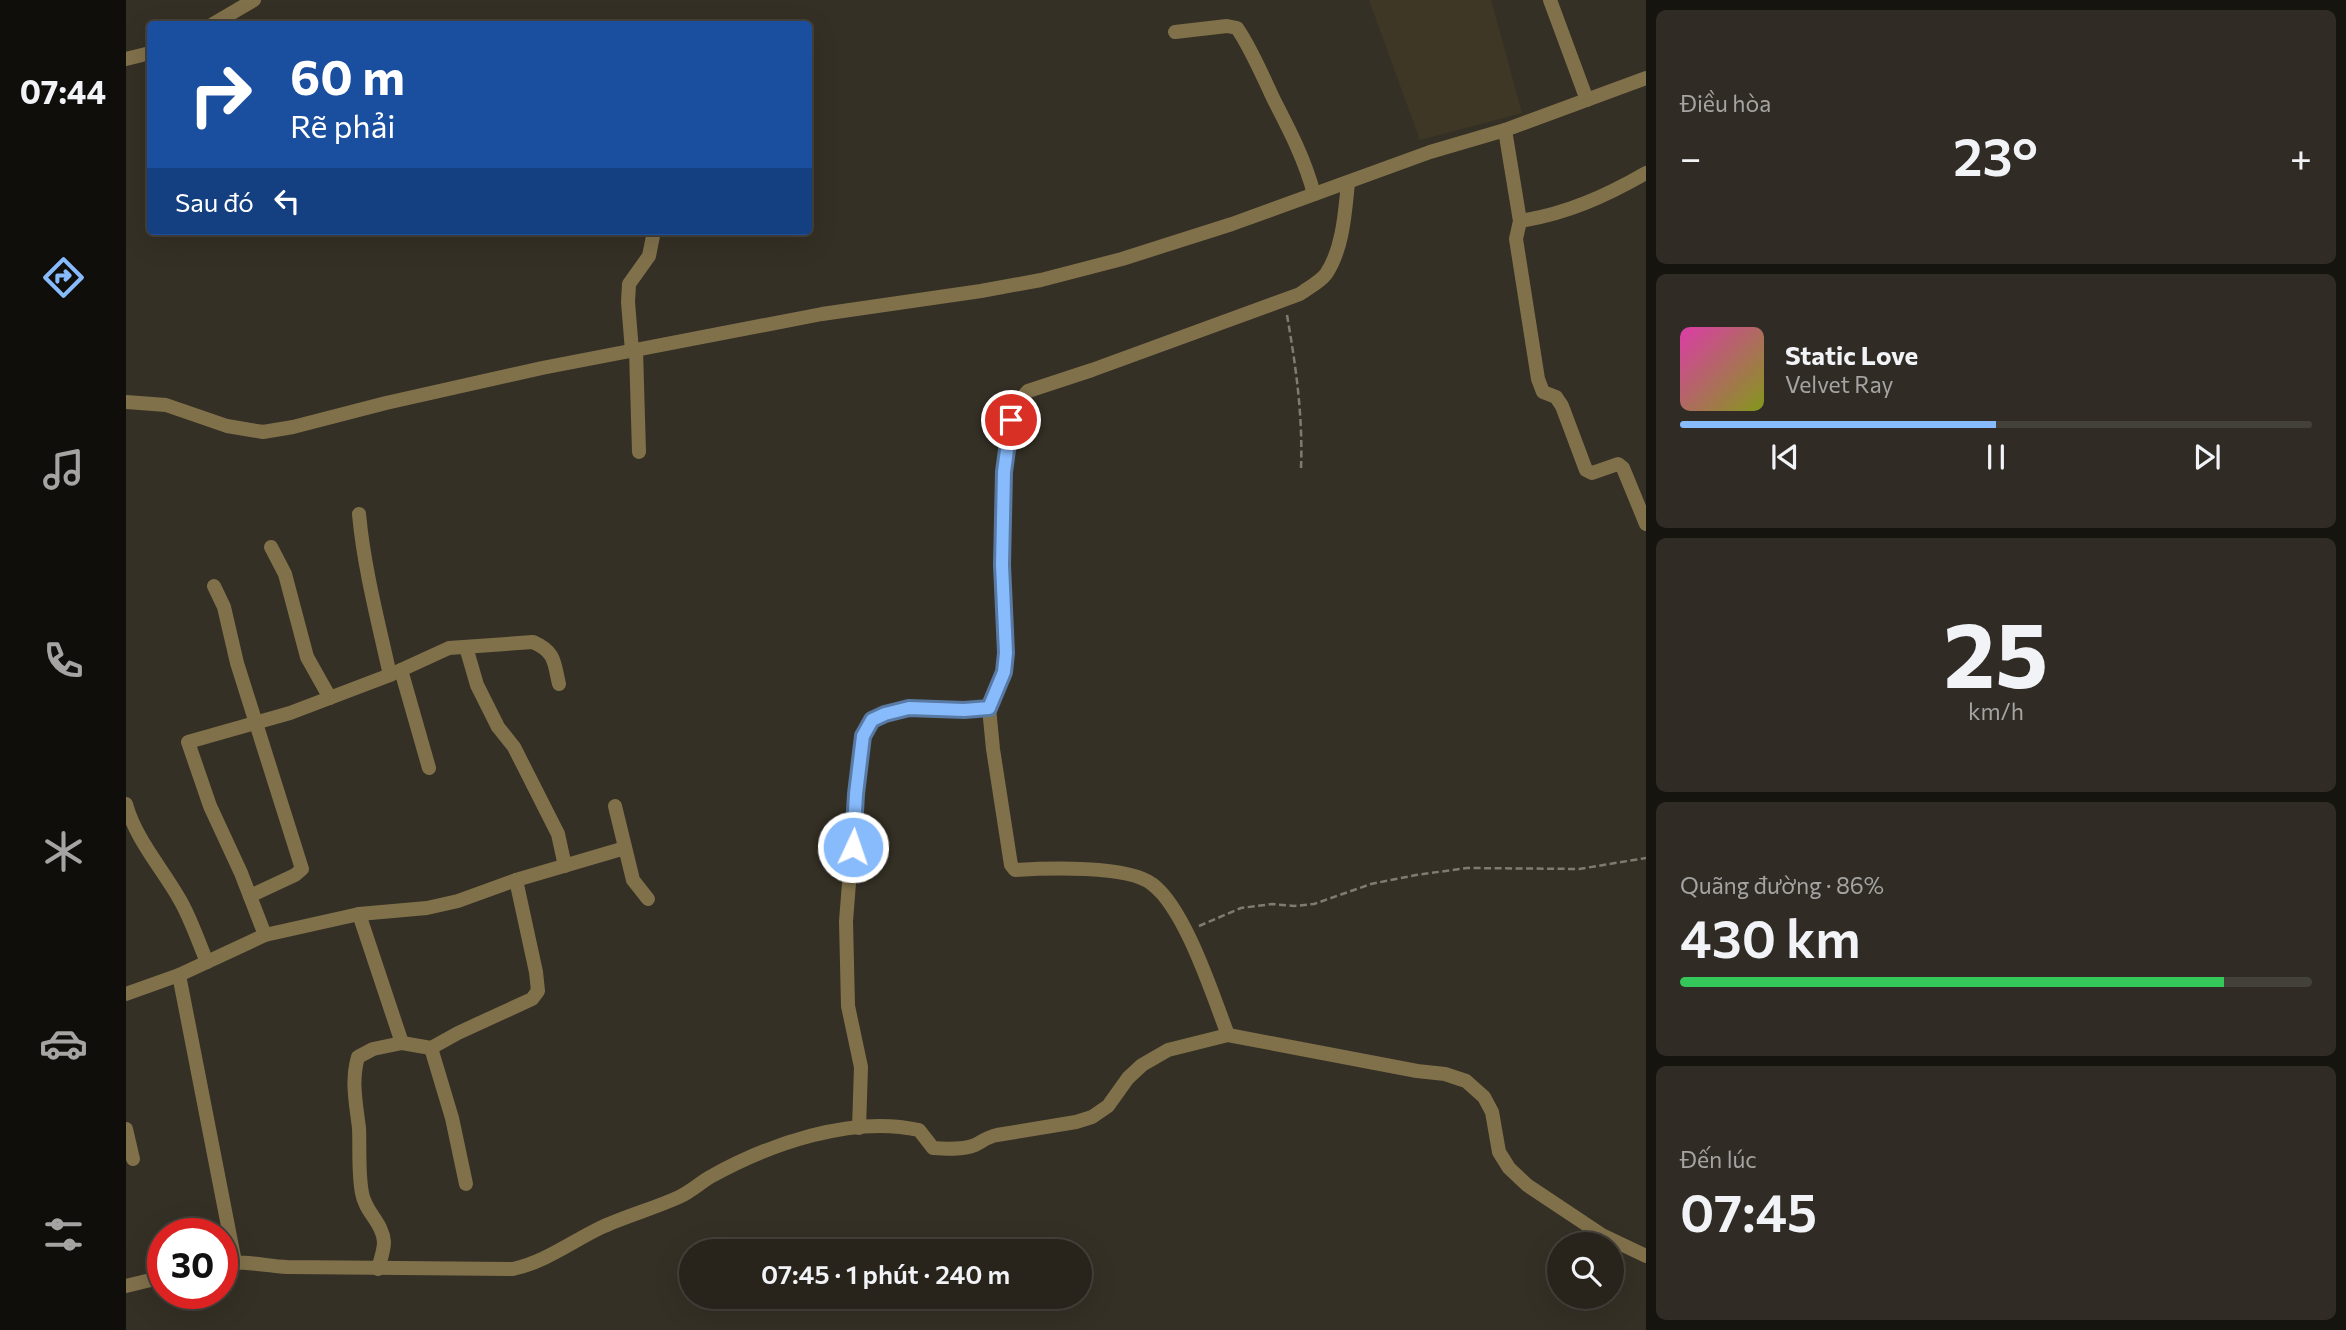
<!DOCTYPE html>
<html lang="vi">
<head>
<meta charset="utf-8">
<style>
	:root { --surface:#28241c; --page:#302c25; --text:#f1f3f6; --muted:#a5a4a3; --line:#44413b; --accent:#87bbfc }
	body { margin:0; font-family:Commissioner,sans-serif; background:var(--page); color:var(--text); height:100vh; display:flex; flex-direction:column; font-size:26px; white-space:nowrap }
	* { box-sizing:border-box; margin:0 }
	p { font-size:23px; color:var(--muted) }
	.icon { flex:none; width:38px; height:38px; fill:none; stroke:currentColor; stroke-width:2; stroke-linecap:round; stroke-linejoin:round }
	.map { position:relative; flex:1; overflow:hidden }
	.panel { display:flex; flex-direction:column; gap:10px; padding:10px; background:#16140f; width:700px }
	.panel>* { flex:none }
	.hud { position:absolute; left:21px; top:21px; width:665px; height:214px; border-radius:7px; box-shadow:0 7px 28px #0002,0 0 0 2px var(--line); background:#1a4fa0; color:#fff; overflow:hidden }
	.fabs { position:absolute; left:1421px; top:1232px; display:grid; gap:14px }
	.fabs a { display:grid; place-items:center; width:77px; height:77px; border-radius:50%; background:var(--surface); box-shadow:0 7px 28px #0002,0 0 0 2px var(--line); font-size:35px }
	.speed { position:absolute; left:21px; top:1218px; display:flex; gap:14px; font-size:35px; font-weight:700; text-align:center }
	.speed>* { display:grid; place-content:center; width:91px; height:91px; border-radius:50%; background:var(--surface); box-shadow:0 7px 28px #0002,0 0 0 2px var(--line); line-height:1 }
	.speed .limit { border:10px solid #d22; background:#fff; color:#111 }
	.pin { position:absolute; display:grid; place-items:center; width:60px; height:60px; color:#fff; margin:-30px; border:4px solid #fff; border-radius:50%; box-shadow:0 2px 7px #0007 }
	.me { position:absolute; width:77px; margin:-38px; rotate:3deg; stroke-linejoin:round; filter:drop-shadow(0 0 5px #0008) }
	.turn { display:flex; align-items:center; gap:24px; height:147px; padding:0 28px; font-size:32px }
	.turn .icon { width:91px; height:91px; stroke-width:2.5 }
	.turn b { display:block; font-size:49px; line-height:60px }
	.then { display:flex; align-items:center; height:66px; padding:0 28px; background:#0003; gap:14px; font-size:26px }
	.big { font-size:52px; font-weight:600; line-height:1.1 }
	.panel .widget { flex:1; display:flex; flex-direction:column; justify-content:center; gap:10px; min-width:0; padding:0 24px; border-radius:10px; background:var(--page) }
	.panel .dial { align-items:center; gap:0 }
	.dial b { font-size:91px; line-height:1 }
	.song { display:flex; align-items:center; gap:21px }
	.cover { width:84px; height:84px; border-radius:10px; background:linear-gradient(135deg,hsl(320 70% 55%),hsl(70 70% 35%)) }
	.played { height:7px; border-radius:4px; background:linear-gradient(90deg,var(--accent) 50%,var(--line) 50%) }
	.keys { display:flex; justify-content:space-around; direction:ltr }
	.heat { display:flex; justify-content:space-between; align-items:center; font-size:38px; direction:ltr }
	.charge { height:10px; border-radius:5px; background:linear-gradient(90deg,#34c759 86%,var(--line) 0) }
	.trip { position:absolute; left:553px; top:1239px; width:413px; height:70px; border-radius:35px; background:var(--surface); box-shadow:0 7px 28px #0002,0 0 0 2px var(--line); font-weight:600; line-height:70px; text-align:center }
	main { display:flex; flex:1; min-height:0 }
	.dock { display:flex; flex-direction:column; width:126px; justify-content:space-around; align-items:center; background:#100e0b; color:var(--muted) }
	.dock .icon { width:49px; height:49px }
	.dock .on { color:var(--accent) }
	.dock b { font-size:32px; color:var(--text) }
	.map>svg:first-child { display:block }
	.built { fill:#3f3726 }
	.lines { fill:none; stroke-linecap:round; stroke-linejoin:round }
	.path { stroke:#807b71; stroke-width:2.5; stroke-dasharray:7 3.5; stroke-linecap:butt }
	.street { stroke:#81714b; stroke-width:14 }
	.route-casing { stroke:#587aa4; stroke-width:18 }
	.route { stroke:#87bbfc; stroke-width:12 }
</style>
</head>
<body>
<main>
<nav class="dock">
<b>07:44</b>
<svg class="icon on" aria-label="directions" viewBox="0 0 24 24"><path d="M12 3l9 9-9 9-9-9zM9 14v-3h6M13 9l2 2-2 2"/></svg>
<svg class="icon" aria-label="music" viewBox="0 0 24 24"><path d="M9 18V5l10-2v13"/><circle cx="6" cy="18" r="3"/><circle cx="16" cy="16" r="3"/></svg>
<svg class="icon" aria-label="phone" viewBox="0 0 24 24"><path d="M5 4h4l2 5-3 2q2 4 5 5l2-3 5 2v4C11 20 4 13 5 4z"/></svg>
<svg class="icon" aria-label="climate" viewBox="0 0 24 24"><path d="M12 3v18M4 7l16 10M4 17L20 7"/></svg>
<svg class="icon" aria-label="car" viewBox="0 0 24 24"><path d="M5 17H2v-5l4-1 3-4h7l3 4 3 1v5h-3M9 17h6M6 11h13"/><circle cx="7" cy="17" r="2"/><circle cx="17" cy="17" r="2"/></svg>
<svg class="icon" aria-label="filters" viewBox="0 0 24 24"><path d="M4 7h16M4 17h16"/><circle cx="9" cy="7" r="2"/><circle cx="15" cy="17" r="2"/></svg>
</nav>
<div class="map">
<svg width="1520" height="1330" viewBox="0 0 1520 1330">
	<rect width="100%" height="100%" fill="#353025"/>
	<path class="built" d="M1243,0H1365L1396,113L1294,140Z"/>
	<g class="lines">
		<g class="path">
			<path d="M1161,315C1170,367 1177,416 1175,469"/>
			<path d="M1073,926L1115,908L1146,904L1168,906L1188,904L1245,884L1290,875L1341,868L1453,869L1520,858"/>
		</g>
		<g class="street">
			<path d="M1424,0L1461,100"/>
			<path d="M87,24L128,0"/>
			<path d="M1049,32L1101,26L1111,28C1126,50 1136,75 1148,100C1164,131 1179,160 1188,194"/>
			<path d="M0,59L24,53"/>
			<path d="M1379,130L1394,221L1390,239L1412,379L1417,392L1430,397L1436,406L1460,470L1466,473L1492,464L1497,468L1520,524"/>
			<path d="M1394,221C1440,214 1480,196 1520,173"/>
			<path d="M510,350L513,452"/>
			<path d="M506,351L502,302L503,284L523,256L528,231"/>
			<path d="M0,402L40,405L101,426L137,432L167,427L260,403L416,368L696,314L855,291L915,280L996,259L1106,224L1304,152L1379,130L1520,78"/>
			<path d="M233,514C238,568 252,621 264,675"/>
			<path d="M145,547L159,574L181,657L204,698"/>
			<path d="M88,586L98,607L111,663L176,869L169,875L124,896"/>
			<path d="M340,647L351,685L372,727L388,747L432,834L439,866"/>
			<path d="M275,670L303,768"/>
			<path d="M0,804C10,840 36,868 54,900C65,919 72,941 81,962"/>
			<path d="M489,806L507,880L522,899"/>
			<path d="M233,914L276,1043"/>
			<path d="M139,935L115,873L84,806L62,742L164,713L264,675L323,648L407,642C430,652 428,663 433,684"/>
			<path d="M53,975L109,1262"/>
			<path d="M0,994L53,975L139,935L233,914L301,908L332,901L390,880L499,848"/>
			<path d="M1102,1035C1087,996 1059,908 1026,884C1002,865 920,868 889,870L885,865L867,749L863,708L878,672L880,653L876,565L878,472L885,420L891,403L902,391L966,370L1174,294C1182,288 1194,282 1200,274C1217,249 1219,212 1222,183"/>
			<path d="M305,1048L326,1118L340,1184"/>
			<path d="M733,1128L735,1067L722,1006L720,921L730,795L737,736L746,720L759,714L784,708L838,710L863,708"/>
			<path d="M0,1129L7,1159"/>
			<path d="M96,1264C118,1260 139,1266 161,1267C236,1267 312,1269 387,1269C419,1262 445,1242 474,1228C499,1216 527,1209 553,1197C564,1192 574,1183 584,1177C643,1144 726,1115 793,1130L807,1148C820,1149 836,1150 849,1145C857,1141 861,1137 871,1135L950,1122L966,1117L982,1106L1002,1078L1016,1065L1042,1050L1102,1035L1291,1071L1319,1074L1340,1081L1358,1097L1366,1112L1373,1152L1383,1168L1401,1185L1476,1235L1520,1256"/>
			<path d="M252,1269C254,1261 258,1251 258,1242C257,1223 239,1212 236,1193C232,1172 234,1149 233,1128C230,1103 225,1081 232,1057L247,1049L276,1043L305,1048L332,1033L406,999L412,991L410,972L390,880"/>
			<path d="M0,1286L37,1277"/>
		</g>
	</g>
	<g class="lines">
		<g class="route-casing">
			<path id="route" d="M727,847L730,794L737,736L746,720L759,714L783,708L838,710L863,708L878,672L880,653L876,565L878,472L885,420"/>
		</g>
		<use href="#route" class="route"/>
	</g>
</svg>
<div class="fabs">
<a><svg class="icon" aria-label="search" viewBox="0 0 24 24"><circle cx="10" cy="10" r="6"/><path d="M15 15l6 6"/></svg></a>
</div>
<div class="speed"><div class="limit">30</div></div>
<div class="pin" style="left:885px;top:420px;background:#d93025"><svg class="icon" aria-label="arrive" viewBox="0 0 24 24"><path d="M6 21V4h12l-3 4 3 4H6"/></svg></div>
<svg class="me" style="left:727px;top:847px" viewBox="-20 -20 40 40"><circle r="17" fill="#87bbfc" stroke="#fff" stroke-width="3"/><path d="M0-11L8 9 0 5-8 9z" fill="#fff"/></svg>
<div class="trip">07:45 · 1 phút · 240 m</div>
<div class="hud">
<div class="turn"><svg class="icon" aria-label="right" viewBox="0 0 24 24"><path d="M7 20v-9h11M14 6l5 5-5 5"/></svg><div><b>60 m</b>Rẽ phải</div></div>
<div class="then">Sau đó<svg class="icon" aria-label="left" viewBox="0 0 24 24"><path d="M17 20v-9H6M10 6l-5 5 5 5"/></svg></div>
</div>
</div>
<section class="panel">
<div class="widget"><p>Điều hòa</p>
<div class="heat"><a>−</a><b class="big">23°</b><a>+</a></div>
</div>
<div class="widget">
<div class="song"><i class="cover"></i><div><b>Static Love</b><p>Velvet Ray</p></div></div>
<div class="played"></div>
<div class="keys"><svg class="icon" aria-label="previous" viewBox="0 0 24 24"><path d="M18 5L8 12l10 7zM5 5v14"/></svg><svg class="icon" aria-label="pause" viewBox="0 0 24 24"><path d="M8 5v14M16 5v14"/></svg><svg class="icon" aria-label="next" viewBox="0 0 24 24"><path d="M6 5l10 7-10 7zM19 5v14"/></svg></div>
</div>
<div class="widget dial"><b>25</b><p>km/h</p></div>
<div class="widget"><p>Quãng đường · 86%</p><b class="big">430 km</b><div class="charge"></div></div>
<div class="widget"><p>Đến lúc</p><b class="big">07:45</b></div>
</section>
</main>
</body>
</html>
